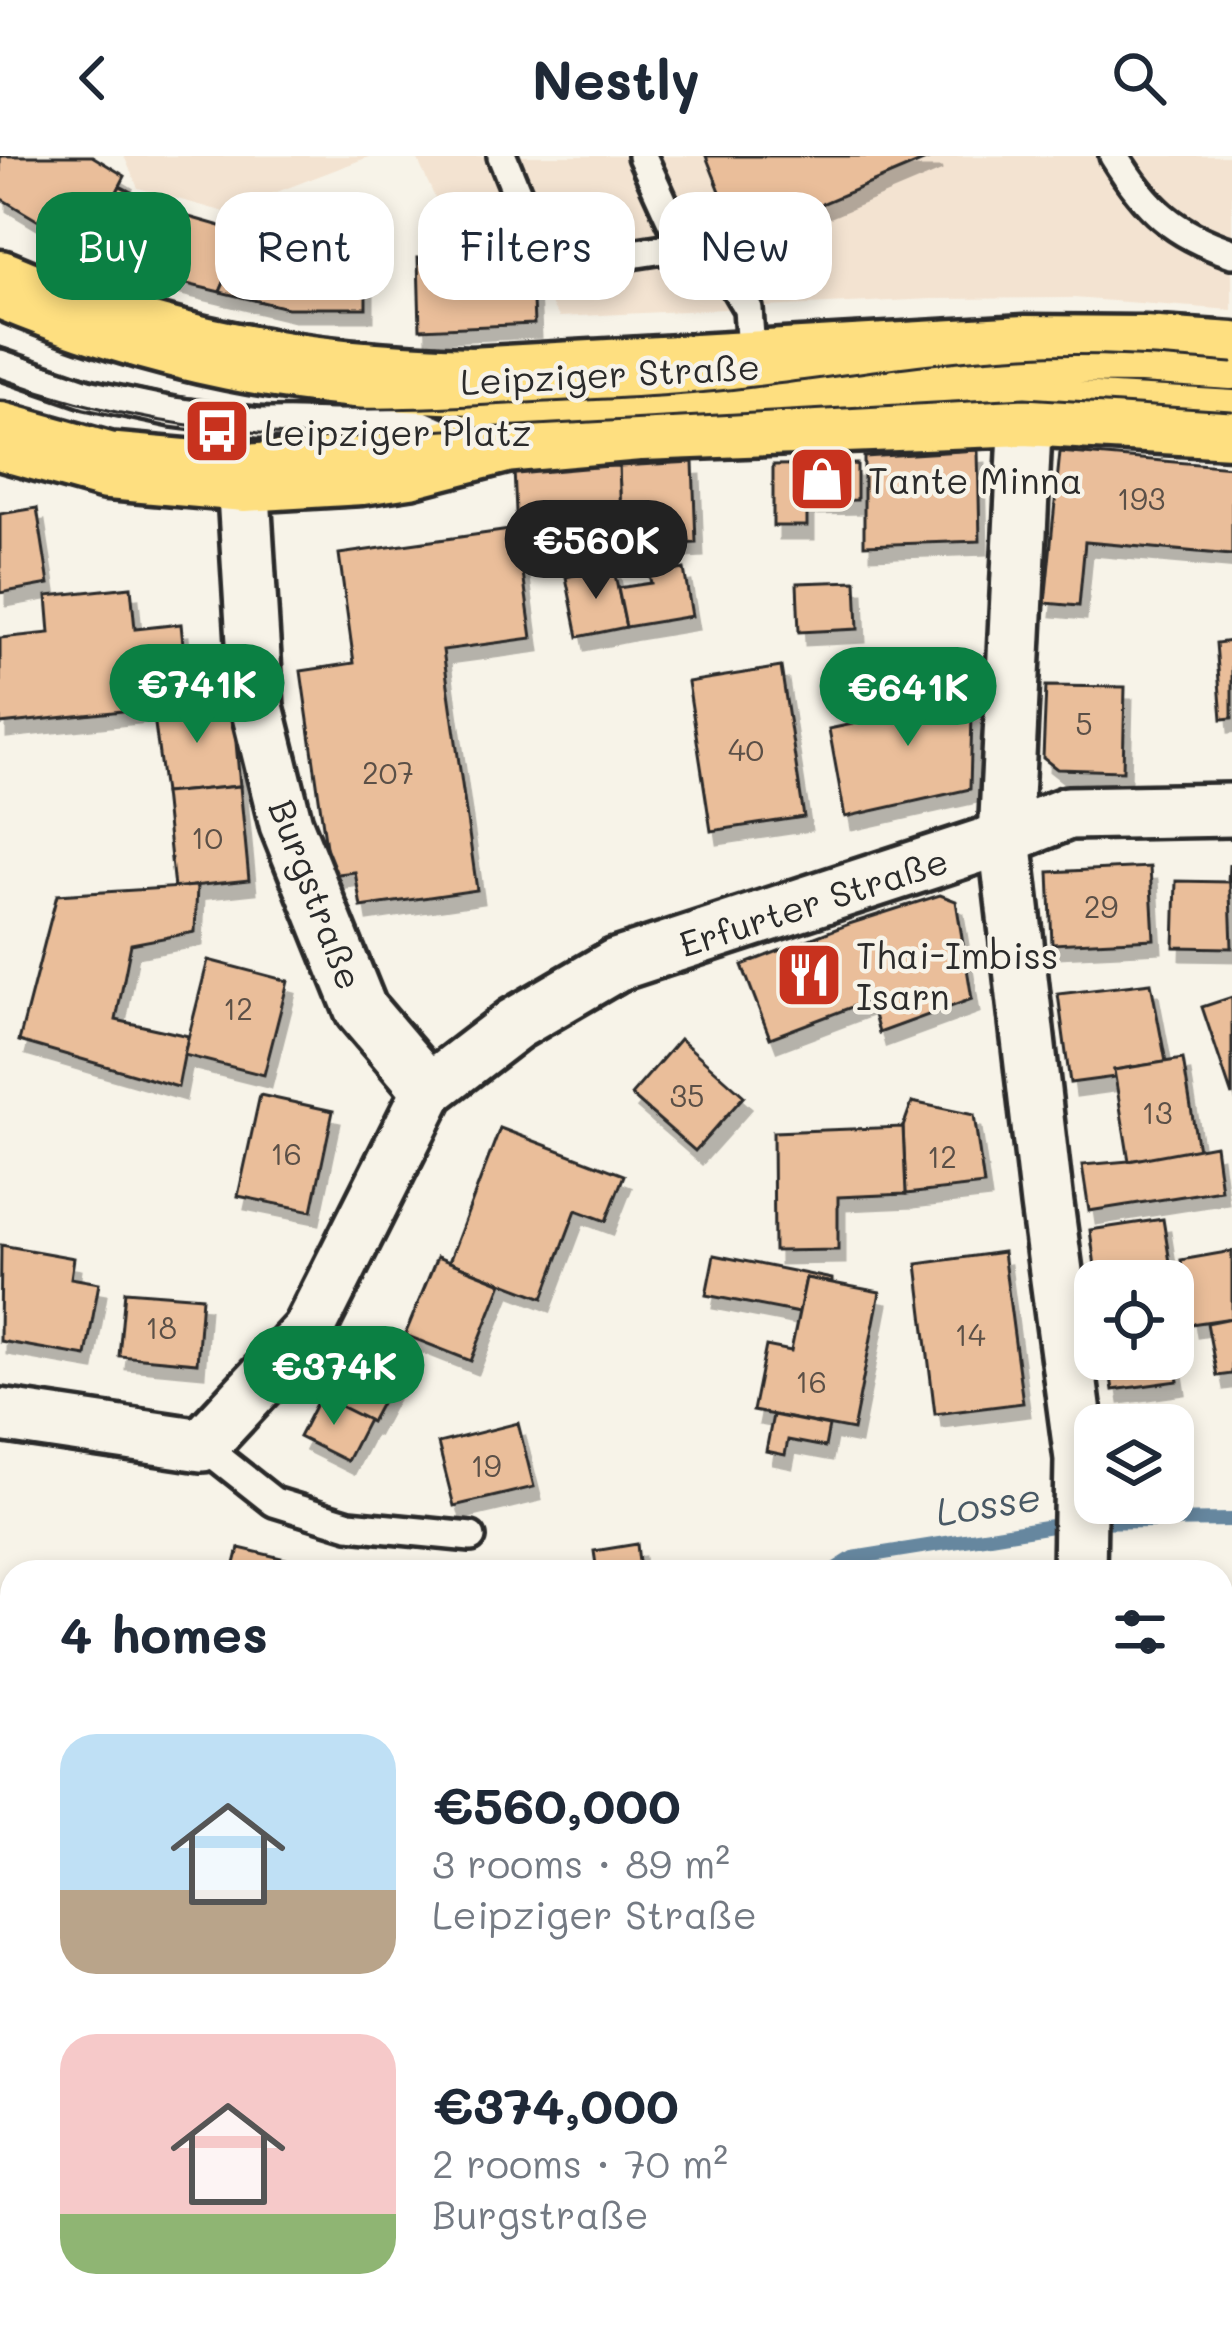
<!DOCTYPE html>
<html lang="en">
<head>
<meta charset="utf-8">
<style>
  body { margin:0; font-family:Mali,sans-serif; background:#f2f2f3; color:#1f2937; height:100vh; display:flex; flex-direction:column; font-size:45px; white-space:nowrap }
  * { box-sizing:border-box; margin:0 }
  p { font-size:39px; color:#747a83 }
  .icon { flex:none; width:66px; height:66px; fill:none; stroke:currentColor; stroke-width:2; stroke-linecap:round; stroke-linejoin:round }
  .map { position:relative; flex:1; overflow:hidden }
  .drawer { position:absolute; left:0px; top:1404px; width:1233px; height:771px; display:flex; flex-direction:column; background:#fff; border-radius:36px 36px 0 0; box-shadow:0 6px 18px #0003 }
  .drawer>* { flex:none }
  .hud { position:absolute; left:36px; top:36px; width:1161px; height:108px; display:flex; gap:24px }
  .fabs { position:absolute; left:1074px; top:1104px; display:grid; gap:24px }
  .fabs a { display:grid; place-items:center; width:120px; height:120px; border-radius:24px; background:#fff; box-shadow:0 6px 18px #0003; font-size:60px }
  .price { position:absolute; translate:-50% -102px; padding:0 27px; border-radius:42px; background:#0b8043; color:#fff; font-size:39px; line-height:78px; filter:drop-shadow(0 3px 6px #0008) }
  .price::after { content:''; position:absolute; left:50%; top:72px; width:36px; height:27px; margin-left:-18px; background:inherit; clip-path:polygon(0 0,100% 0,50% 100%) }
  .price.current { background:#222; color:#fff }
  ul { padding:0; list-style:none }
  li { display:flex; align-items:center; gap:36px; height:300px; padding:0 60px }
  li span { display:grid; place-items:center; flex:none; width:336px; height:240px; border-radius:36px; color:#555 }
  li>.icon { margin-inline-start:auto }
  span .icon { width:144px; height:144px; fill:#fffc; stroke-width:1 }
  li b { font-size:51px }
  h2 { display:flex; justify-content:space-between; align-items:center; height:144px; padding:0 60px; font-size:51px }
  .chip { padding:0 42px; border-radius:36px; background:#fff; box-shadow:0 6px 18px #0003; font-size:42px; line-height:108px }
  .chip.current { background:#0b8043; color:#fff }
  header { display:flex; justify-content:space-between; align-items:center; height:156px; padding:0 60px; background:#fff; font-size:54px; font-weight:800 }
  .map>svg:first-child { display:block }
  .built { fill:#f3e3d1 }
  .lines { fill:none; stroke-linecap:round; stroke-linejoin:round }
  .stream { stroke:#66879f; stroke-width:14 }
  .building { fill:#eabe9a; stroke:#2b2b2b; stroke-width:3; filter:url(#shadow) }
  .lane-casing { stroke:#2b2b2b; stroke-width:36 }
  .street-casing { stroke:#2b2b2b; stroke-width:60 }
  .primary-casing { stroke:#2b2b2b; stroke-width:75 }
  .lane { stroke:#f7f3e8; stroke-width:27 }
  .street { stroke:#f7f3e8; stroke-width:51 }
  .primary { stroke:#fedf80; stroke-width:66 }
  .tram { stroke:#2b2b2b; stroke-width:3 }
  .labels { text-anchor:middle; dominant-baseline:central; stroke-width:9; stroke-linejoin:round; paint-order:stroke }
  .number-label { font-size:30px; fill:#5b5047 }
  .street-label { font-size:36px; fill:#2b2b2b; stroke:#f7f3e8 }
  .poi-label { font-size:36px; fill:#2b2b2b; stroke:#f7f3e8; text-anchor:start }
  .water-label { font-size:39px; font-style:italic; fill:#495965; stroke:#f7f3e8 }
</style>
</head>
<body>
<header><svg class="icon" aria-label="back" viewBox="0 0 24 24"><path d="M15 5l-7 7 7 7"/></svg>Nestly<svg class="icon" aria-label="search" viewBox="0 0 24 24"><circle cx="10" cy="10" r="6"/><path d="M15 15l6 6"/></svg></header>
<div class="map">
<svg width="1232" height="2173" viewBox="0 0 1232 2173">
  <defs>
    <filter id="shadow"><feDropShadow dx="7" dy="13" stdDeviation="0" flood-color="#0004"/></filter>
  </defs>
  <rect width="100%" height="100%" fill="#f7f3e8"/>
  <filter id="ink" filterUnits="userSpaceOnUse"><feTurbulence type="fractalNoise" baseFrequency=".00833" numOctaves="2"/><feDisplacementMap in="SourceGraphic" scale="24" xChannelSelector="R" yChannelSelector="G"/><feConvolveMatrix kernelMatrix="1 2 1 2 8 2 1 2 1" color-interpolation-filters="sRGB"/></filter>
  <g filter="url(#ink)">
    <g class="built">
      <polygon points="124,0 371,0 225,56 138,32"/>
      <polygon points="416,0 1232,0 1232,154 1073,142 932,143 559,161 515,88 456,88"/>
      <polygon points="1232,1760 1232,2173 918,2173 921,2163 1221,2163 1221,1774"/>
    </g>
    <g class="lines">
      <g class="stream">
        <polyline points="831,1416 853,1402 1077,1366 1232,1364"/>
        <polyline points="0,1483 12,1486"/>
      </g>
    </g>
    <g class="building">
      <polygon points="0,0 92,0 125,20 87,94 0,42"/>
      <polygon points="706,0 935,0 739,83"/>
      <polygon points="120,30 168,55 245,77 220,136 137,116 87,94"/>
      <polygon points="245,77 295,83 366,84 366,152 287,152 220,136"/>
      <polygon points="531,97 534,168 420,173 418,102"/>
      <polygon points="978,294 980,385 864,389 864,301"/>
      <polygon points="1060,296 1232,311 1232,399 1085,386 1079,450 1045,447"/>
      <polygon points="693,306 696,387 622,391 619,310"/>
      <polygon points="857,308 857,344 807,345 807,370 773,370 773,309"/>
      <polygon points="619,310 622,391 518,397 514,314"/>
      <polygon points="37,352 49,428 0,437 0,358"/>
      <polygon points="517,373 532,482 443,494 477,734 361,751 355,716 330,719 301,515 354,507 339,398"/>
      <polygon points="613,410 626,471 578,481 566,421"/>
      <polygon points="684,413 692,460 626,471 618,432 651,427 649,419"/>
      <polygon points="856,425 858,473 799,476 797,427"/>
      <polygon points="131,431 135,473 181,468 189,548 0,568 0,482 50,477 47,440"/>
      <polygon points="1232,485 1232,562 1222,563 1216,487"/>
      <polygon points="781,511 804,661 711,675 688,526"/>
      <polygon points="911,522 973,522 970,633 845,661 829,573 909,556"/>
      <polygon points="1046,530 1125,531 1123,615 1057,613 1043,602"/>
      <polygon points="232,543 240,630 164,637 153,553"/>
      <polygon points="240,630 249,724 174,732 164,637"/>
      <polygon points="1229,708 1232,792 1174,791 1176,725 1228,726"/>
      <polygon points="1150,711 1154,783 1052,788 1049,716"/>
      <polygon points="197,730 195,776 131,788 116,864 188,880 178,931 19,885 57,739"/>
      <polygon points="940,739 956,745 972,843 879,877 870,844 770,882 742,809 849,768"/>
      <polygon points="208,804 288,825 264,919 184,899"/>
      <polygon points="1151,827 1166,906 1114,914 1115,921 1070,927 1058,838"/>
      <polygon points="1232,841 1232,940 1202,851"/>
      <polygon points="680,883 744,940 695,995 631,939"/>
      <polygon points="1183,903 1198,994 1129,1005 1114,914"/>
      <polygon points="260,939 333,955 312,1055 238,1040"/>
      <polygon points="912,946 974,959 984,1029 906,1038 903,971"/>
      <polygon points="903,971 906,1038 838,1041 838,1094 774,1095 773,976"/>
      <polygon points="500,972 624,1019 606,1065 576,1054 543,1142 449,1106"/>
      <polygon points="1215,989 1221,1034 1089,1055 1082,1009 1129,1005"/>
      <polygon points="1163,1063 1173,1125 1097,1125 1090,1074"/>
      <polygon points="1,1089 74,1102 71,1122 99,1127 86,1200 0,1185"/>
      <polygon points="1232,1095 1232,1162 1191,1168 1181,1104"/>
      <polygon points="1003,1096 1023,1247 935,1258 917,1108"/>
      <polygon points="714,1099 832,1123 832,1127 806,1122 799,1157 706,1139"/>
      <polygon points="437,1101 502,1127 471,1205 405,1179"/>
      <polygon points="806,1122 880,1136 853,1274 753,1255 766,1190 791,1195"/>
      <polygon points="125,1135 202,1141 197,1207 119,1200"/>
      <polygon points="1232,1162 1232,1218 1217,1220 1207,1167"/>
      <polygon points="344,1192 396,1219 371,1266 320,1240"/>
      <polygon points="1173,1193 1178,1225 1113,1234 1108,1203 1173,1203"/>
      <polygon points="320,1240 368,1264 347,1305 299,1281"/>
      <polygon points="773,1259 829,1270 825,1291 788,1284 785,1299 766,1295"/>
      <polygon points="518,1267 534,1331 454,1350 438,1287"/>
      <polygon points="637,1388 640,1416 597,1416 594,1395"/>
      <polygon points="239,1392 328,1413 327,1416 233,1416"/>
      <polygon points="1232,1526 1232,1554 1221,1554 1221,1527"/>
      <polygon points="1221,1796 1232,1799 1232,1864 1221,1860"/>
      <polygon points="1221,1905 1232,1909 1232,2038 1221,2035"/>
      <polygon points="0,1938 12,1948 12,1986 0,2003"/>
      <polygon points="171,2163 239,2163 240,2173 169,2173"/>
    </g>
    <g class="lines">
      <defs>
        <g id="lane">
          <polyline points="502,0 533,77 554,99 612,101 683,90 720,106 748,153 752,209"/>
          <polyline points="642,0 683,90"/>
          <path d="M1114,0c32,52 59,78 118,97"/>
          <polyline points="0,208 87,238 172,256 259,267 416,266 459,285"/>
          <polyline points="202,1289 274,1346 349,1369 471,1381"/>
          <polyline points="287,2173 288,2173"/>
          <polyline points="526,2173 600,2163"/>
        </g>
        <g id="street">
          <polyline points="1026,256 1005,682 1047,1048 1081,1303 1079,1416"/>
          <polyline points="243,322 257,551 286,668 361,854 429,934"/>
          <polyline points="0,1259 202,1289 308,1175 429,934 515,868 616,809 1005,682 1068,657 1232,654"/>
          <polyline points="0,1582 12,1584"/>
          <polyline points="1221,1745 1232,1731"/>
          <polyline points="866,2173 869,2163"/>
        </g>
        <g id="primary">
          <path d="M0,128c157,67 302,93 472,97l554,-32 117,1 89,6"/>
          <polyline points="0,280 107,310 243,322 361,315 408,308 505,283 641,271 1026,256 1232,268"/>
        </g>
      </defs>
      <use href="#lane" class="lane-casing"/>
      <use href="#street" class="street-casing"/>
      <use href="#primary" class="primary-casing"/>
      <use href="#lane" class="lane"/>
      <use href="#street" class="street"/>
      <use href="#primary" class="primary"/>
      <g class="tram">
        <path d="M0,191c174,71 343,67 527,56 75,-4 151,-6 226,-16 90,-11 180,-26 271,-31 69,-4 139,1 208,7"/>
        <path d="M0,222c110,40 204,53 321,59l704,-39 207,13"/>
      </g>
    </g>
  </g>
  <defs>
    <symbol id="bus-square" viewBox="-11 -11 22 22"><rect x="-9" y="-9" width="18" height="18" rx="4" fill="#c8321e" stroke="#f7f3e8"/><path d="M-5-6H5V4H4V6H2V4H-2V6H-4V4H-5ZM-3.5-4V0h7V-4ZM-3.5 1.2v1.5H-2V1.2ZM2 1.2v1.5H3.5V1.2Z" fill="#fff"/></symbol>
    <symbol id="shop-square" viewBox="-11 -11 22 22"><rect x="-9" y="-9" width="18" height="18" rx="4" fill="#c8321e" stroke="#f7f3e8"/><path d="M-5-2.5h2.3a2.7 3.5 0 0 1 5.4 0H5L5.5 6h-11ZM-1.5-2.5h3a1.5 2.3 0 0 0-3 0Z" fill="#fff"/></symbol>
    <symbol id="restaurant-square" viewBox="-11 -11 22 22"><rect x="-9" y="-9" width="18" height="18" rx="4" fill="#c8321e" stroke="#f7f3e8"/><path d="M-5-6h1v4h1v-4h1v4h1v-4h1v5L-1.5 .5V6h-2V.5L-5-1ZM5-6V6H3V1.5H1.5Q1.5-4 5-6Z" fill="#fff"/></symbol>
  </defs>
  <g fill-rule="evenodd">
    <use href="#bus-square" x="179" y="237" width="76" height="76"/>
    <use href="#shop-square" x="784" y="285" width="76" height="76"/>
    <use href="#restaurant-square" x="771" y="781" width="76" height="76"/>
  </g>
  <g class="labels">
    <g class="number-label">
      <text x="1141" y="342">193</text>
      <text x="1084" y="567">5</text>
      <text x="746" y="593">40</text>
      <text x="388" y="616">207</text>
      <text x="207" y="681">10</text>
      <text x="1101" y="750">29</text>
      <text x="238" y="852">12</text>
      <text x="687" y="939">35</text>
      <text x="1157" y="956">13</text>
      <text x="286" y="997">16</text>
      <text x="942" y="1000">12</text>
      <text x="161" y="1171">18</text>
      <text x="970" y="1178">14</text>
      <text x="811" y="1225">16</text>
      <text x="486" y="1309">19</text>
    </g>
    <g class="street-label">
      <text transform="translate(610 217) rotate(-3)">Leipziger Straße</text>
      <text transform="translate(317 738) rotate(69)">Burgstraße</text>
      <text transform="translate(813 745) rotate(-18)">Erfurter Straße</text>
    </g>
    <g class="poi-label">
      <text x="264" y="275">Leipziger Platz</text>
      <text x="868" y="323">Tante Minna</text>
      <text x="856" y="798">Thai-Imbiss<tspan x="856" dy="41">Isarn</tspan></text>
    </g>
    <g class="water-label">
      <text transform="translate(988 1347) rotate(-9)">Losse</text>
    </g>
  </g>
</svg>
<div class="fabs">
<a><svg class="icon" aria-label="locate" viewBox="0 0 24 24"><circle cx="12" cy="12" r="6"/><path d="M12 2v4M12 18v4M2 12h4M18 12h4"/></svg></a>
<a><svg class="icon" aria-label="layers" viewBox="0 0 24 24"><path d="M12 4l9 5-9 5-9-5zM3 14l9 5 9-5"/></svg></a>
</div>
<b class="price current" style="left:596px;top:446px">€560K</b>
<b class="price" style="left:197px;top:590px">€741K</b>
<b class="price" style="left:908px;top:593px">€641K</b>
<b class="price" style="left:334px;top:1272px">€374K</b>
<div class="hud">
<a class="chip current">Buy</a>
<a class="chip">Rent</a>
<a class="chip">Filters</a>
<a class="chip">New</a>
</div>
<section class="drawer">
<h2>4 homes<svg class="icon" aria-label="filters" viewBox="0 0 24 24"><path d="M4 7h16M4 17h16"/><circle cx="9" cy="7" r="2"/><circle cx="15" cy="17" r="2"/></svg></h2>
<ul>
<li><span style="background:linear-gradient(#bfe0f5 65%,#b9a48a 0)"><svg class="icon" aria-label="home" viewBox="0 0 24 24"><path d="M3 11l9-7 9 7M6 9v11h12V9"/></svg></span><div><b>€560,000</b><p>3 rooms · 89 m²</p><p>Leipziger Straße</p></div></li>
<li><span style="background:linear-gradient(#f6c9c9 75%,#8fb573 0)"><svg class="icon" aria-label="home" viewBox="0 0 24 24"><path d="M3 11l9-7 9 7M6 9v11h12V9"/></svg></span><div><b>€374,000</b><p>2 rooms · 70 m²</p><p>Burgstraße</p></div></li>
</ul>
</section>
</div>
</body>
</html>
